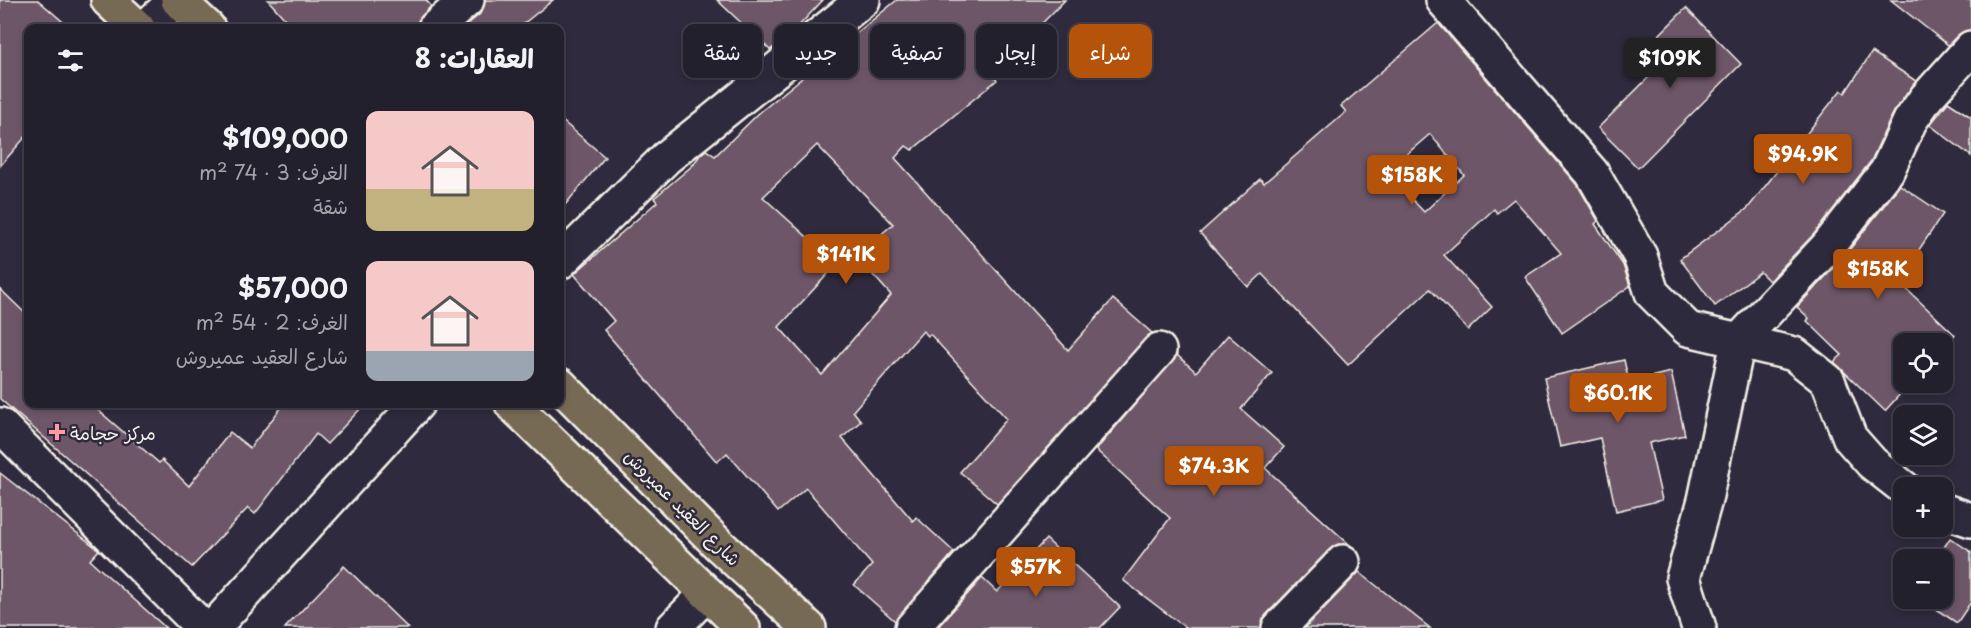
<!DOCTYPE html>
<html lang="ar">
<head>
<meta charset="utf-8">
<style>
  body { margin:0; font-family:"Playpen Sans","Playpen Sans Arabic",sans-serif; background:#2f2d3a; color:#f1f3f6; direction:rtl; height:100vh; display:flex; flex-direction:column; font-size:22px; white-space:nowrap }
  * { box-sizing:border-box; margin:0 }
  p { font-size:20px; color:#a3a3aa }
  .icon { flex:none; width:33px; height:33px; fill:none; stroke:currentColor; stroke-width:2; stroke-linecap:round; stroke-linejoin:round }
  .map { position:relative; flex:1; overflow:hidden; direction:ltr }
  .details { position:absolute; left:24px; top:24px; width:540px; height:384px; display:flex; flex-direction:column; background:#23202e; border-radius:12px; box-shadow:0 3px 9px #0003,0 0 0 2px #403e4a; direction:rtl }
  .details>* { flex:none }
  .banner { position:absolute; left:582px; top:24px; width:570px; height:54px; direction:rtl; display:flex; gap:12px }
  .controls { position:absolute; left:1893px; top:333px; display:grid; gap:12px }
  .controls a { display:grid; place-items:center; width:60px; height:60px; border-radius:12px; background:#23202e; box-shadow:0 3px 9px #0003,0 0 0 2px #403e4a; font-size:30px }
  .price { position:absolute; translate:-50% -51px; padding:0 14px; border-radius:6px; background:#b45309; color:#fff; font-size:20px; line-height:39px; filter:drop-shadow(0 2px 3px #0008) }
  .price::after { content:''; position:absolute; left:50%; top:36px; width:18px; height:14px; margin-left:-9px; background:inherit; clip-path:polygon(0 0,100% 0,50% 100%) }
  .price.current { background:#222; color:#fff }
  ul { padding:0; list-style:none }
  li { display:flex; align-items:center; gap:18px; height:150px; padding:0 30px }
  li span { display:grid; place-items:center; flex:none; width:168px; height:120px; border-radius:12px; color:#555 }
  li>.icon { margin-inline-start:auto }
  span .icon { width:72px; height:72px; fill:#fffc; stroke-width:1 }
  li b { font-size:26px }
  h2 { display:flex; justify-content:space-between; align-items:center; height:72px; padding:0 30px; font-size:26px }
  .tag { padding:0 21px; border-radius:12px; background:#23202e; box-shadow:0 3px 9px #0003,0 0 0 2px #403e4a; font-size:21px; line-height:54px }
  .tag.current { background:#b45309; color:#fff }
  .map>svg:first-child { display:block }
  .building { fill:#6d5668; stroke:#f4f1e8; stroke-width:1.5; fill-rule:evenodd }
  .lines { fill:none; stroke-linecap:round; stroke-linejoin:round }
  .street-casing { stroke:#f4f1e8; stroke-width:38 }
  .secondary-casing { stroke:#f4f1e8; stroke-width:38 }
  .primary-casing { stroke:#f4f1e8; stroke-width:38 }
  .street { stroke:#2f2a3d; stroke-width:33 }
  .secondary { stroke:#2f2a3d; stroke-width:33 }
  .primary { stroke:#776a54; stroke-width:33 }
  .poi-dot { fill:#ff9aa2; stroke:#2f2a3d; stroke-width:2 }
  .labels { text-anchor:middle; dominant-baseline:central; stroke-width:5; stroke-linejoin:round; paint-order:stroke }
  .poi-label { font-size:18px; fill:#f4f1e8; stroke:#2f2a3d; text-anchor:start }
  .street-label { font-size:18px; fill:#f4f1e8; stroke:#2f2a3d }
</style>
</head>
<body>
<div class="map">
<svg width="1971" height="628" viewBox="0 0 1971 628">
  <rect width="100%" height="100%" fill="#2f2a3d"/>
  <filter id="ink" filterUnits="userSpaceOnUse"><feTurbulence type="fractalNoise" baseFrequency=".0167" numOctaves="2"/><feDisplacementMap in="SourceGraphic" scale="12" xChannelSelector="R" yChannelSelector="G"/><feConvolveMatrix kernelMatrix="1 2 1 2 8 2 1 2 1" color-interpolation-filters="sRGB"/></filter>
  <g filter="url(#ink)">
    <g class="building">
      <polygon points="0,0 38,0 70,28 28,28 28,134 0,166"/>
      <polygon points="268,0 426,0 431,6 418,21 417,28 293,28"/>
      <polygon points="485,0 553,0 518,28 463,28 480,14"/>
      <polygon points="717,0 823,0 793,32 770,50"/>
      <path d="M897,0h168l-73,74 5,6 -85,70 -6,-4 -11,12 173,192 45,-51 39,34 -155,171 -37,-32 47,-53 -77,-85 -2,2 -5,-5 -70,80 8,10 -19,17 71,83 3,-4 38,35 -59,69 -41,-36 18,-20 -66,-77 -28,24 -51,-59 -10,9 -113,-132 10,-9 -40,-47 83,-72 -3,-4 39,-33 7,-10 6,-5 9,6 44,-43zM817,145l76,79 -37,32 35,39 -69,80 -43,-48 58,-63 -74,-67z"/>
      <polygon points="1891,0 1971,0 1971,30 1958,35 1948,45"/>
      <polygon points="1686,8 1741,64 1638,168 1598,128 1668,58 1652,42"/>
      <path d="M1438,23l139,161 21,37 -3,3 28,41 7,21 -68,47 -37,-56 36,-24 -47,-54 -17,14 -3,-4 -50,46 48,52 -24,23 -38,-41 -82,76 -86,-91 -14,13 -48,-54 60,-54 4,4 82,-71 -5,-6zM1430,134l34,41 -40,37 -38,-40z"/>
      <polygon points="1872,52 1916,81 1893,113 1871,161 1814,234 1769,281 1760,272 1715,306 1680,259 1748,208 1841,90 1845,93"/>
      <polygon points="1948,102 1971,117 1971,156 1930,125"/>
      <polygon points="560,119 605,157 560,211"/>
      <polygon points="1900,185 1943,214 1898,281 1955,335 1942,348 1942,344 1904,344 1904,382 1911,382 1885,411 1834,362 1842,355 1807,321 1809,318 1797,307 1843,258"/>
      <polygon points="0,289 28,316 28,404 91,404 159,463 162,460 189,486 230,432 250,448 284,404 365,404 327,444 316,434 255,514 248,508 192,567 0,399"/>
      <polygon points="1228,335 1272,373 1241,409 1284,447 1265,468 1351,546 1338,544 1330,549 1266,615 1261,628 1186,628 1123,580 1170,518 1096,450 1177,355 1196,372"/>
      <polygon points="1624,360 1629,382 1671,372 1685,435 1649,443 1662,500 1616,511 1600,438 1560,447 1544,378"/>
      <polygon points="0,473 99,550 90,560 166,628 0,628"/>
      <polygon points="1950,538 1971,552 1971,602 1957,623 1919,598 1942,598 1942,560 1936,560"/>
      <polygon points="1046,539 1120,607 1100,628 937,628 982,578 997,592"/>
      <polygon points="344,566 408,628 285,628"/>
      <polygon points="1359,572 1430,628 1305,628"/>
    </g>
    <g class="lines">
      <defs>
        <g id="street">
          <polyline points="1443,0 1592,173 1640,256 1652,293 1688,329 1794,354 1828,381 1850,438 1872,463 1904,488"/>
          <polyline points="145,28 176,0"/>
          <polyline points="435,28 467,0"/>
          <polyline points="560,262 666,158 863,0"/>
          <polyline points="0,425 203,628"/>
          <polyline points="1942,510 1971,520"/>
          <polyline points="673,628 707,593"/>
          <polyline points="912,628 1159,350"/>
          <polyline points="1279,628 1343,562"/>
          <polyline points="1699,628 1683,578 1705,500 1738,342 1828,246 1887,171 1910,121 1926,98 1971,48"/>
        </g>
        <polyline id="secondary" points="213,628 417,404"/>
        <g id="primary">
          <polyline points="108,0 138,28"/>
          <polyline points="178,0 208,28"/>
          <polyline points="560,385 719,545 809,628"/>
          <polyline points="512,404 743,628"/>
        </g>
      </defs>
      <use href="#street" class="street-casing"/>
      <use href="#secondary" class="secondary-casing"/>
      <use href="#primary" class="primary-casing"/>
      <use href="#street" class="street"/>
      <use href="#secondary" class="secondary"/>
      <use href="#primary" class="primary"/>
    </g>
  </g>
  <path class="poi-dot" d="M54 423h6v6h6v6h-6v6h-6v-6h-6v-6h6z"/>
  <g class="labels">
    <g class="poi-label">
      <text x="70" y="432">مركز حجامة</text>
    </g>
    <g class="street-label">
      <text transform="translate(683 507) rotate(45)">شارع العقيد عميروش</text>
    </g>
  </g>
</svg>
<div class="controls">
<a><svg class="icon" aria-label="locate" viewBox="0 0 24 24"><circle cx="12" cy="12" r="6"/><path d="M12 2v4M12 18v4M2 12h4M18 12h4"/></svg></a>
<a><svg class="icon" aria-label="layers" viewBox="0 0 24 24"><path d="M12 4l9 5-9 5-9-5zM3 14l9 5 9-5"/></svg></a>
<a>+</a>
<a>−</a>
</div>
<b class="price current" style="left:1670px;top:89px">$109K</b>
<b class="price" style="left:1803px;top:185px">$94.9K</b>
<b class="price" style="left:1412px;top:206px">$158K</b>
<b class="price" style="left:846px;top:285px">$141K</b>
<b class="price" style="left:1878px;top:300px">$158K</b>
<b class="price" style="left:1618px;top:424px">$60.1K</b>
<b class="price" style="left:1214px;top:497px">$74.3K</b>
<b class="price" style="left:1036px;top:598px">$57K</b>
<div class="banner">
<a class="tag current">شراء</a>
<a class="tag">إيجار</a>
<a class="tag">تصفية</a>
<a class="tag">جديد</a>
<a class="tag">شقة</a>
</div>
<section class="details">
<h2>العقارات: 8<svg class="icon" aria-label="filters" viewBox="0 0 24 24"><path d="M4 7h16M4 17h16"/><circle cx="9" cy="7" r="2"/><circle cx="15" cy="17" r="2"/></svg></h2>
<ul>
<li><span style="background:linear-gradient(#f6c9c9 65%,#c2b280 0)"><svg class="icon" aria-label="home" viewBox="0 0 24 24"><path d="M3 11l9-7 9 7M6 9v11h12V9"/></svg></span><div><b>$109,000</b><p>الغرف: 3 · 74 m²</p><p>شقة</p></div></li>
<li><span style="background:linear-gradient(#f6c9c9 75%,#9aa5b1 0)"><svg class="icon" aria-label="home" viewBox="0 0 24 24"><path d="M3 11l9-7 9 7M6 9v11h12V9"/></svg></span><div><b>$57,000</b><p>الغرف: 2 · 54 m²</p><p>شارع العقيد عميروش</p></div></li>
</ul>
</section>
</div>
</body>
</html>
